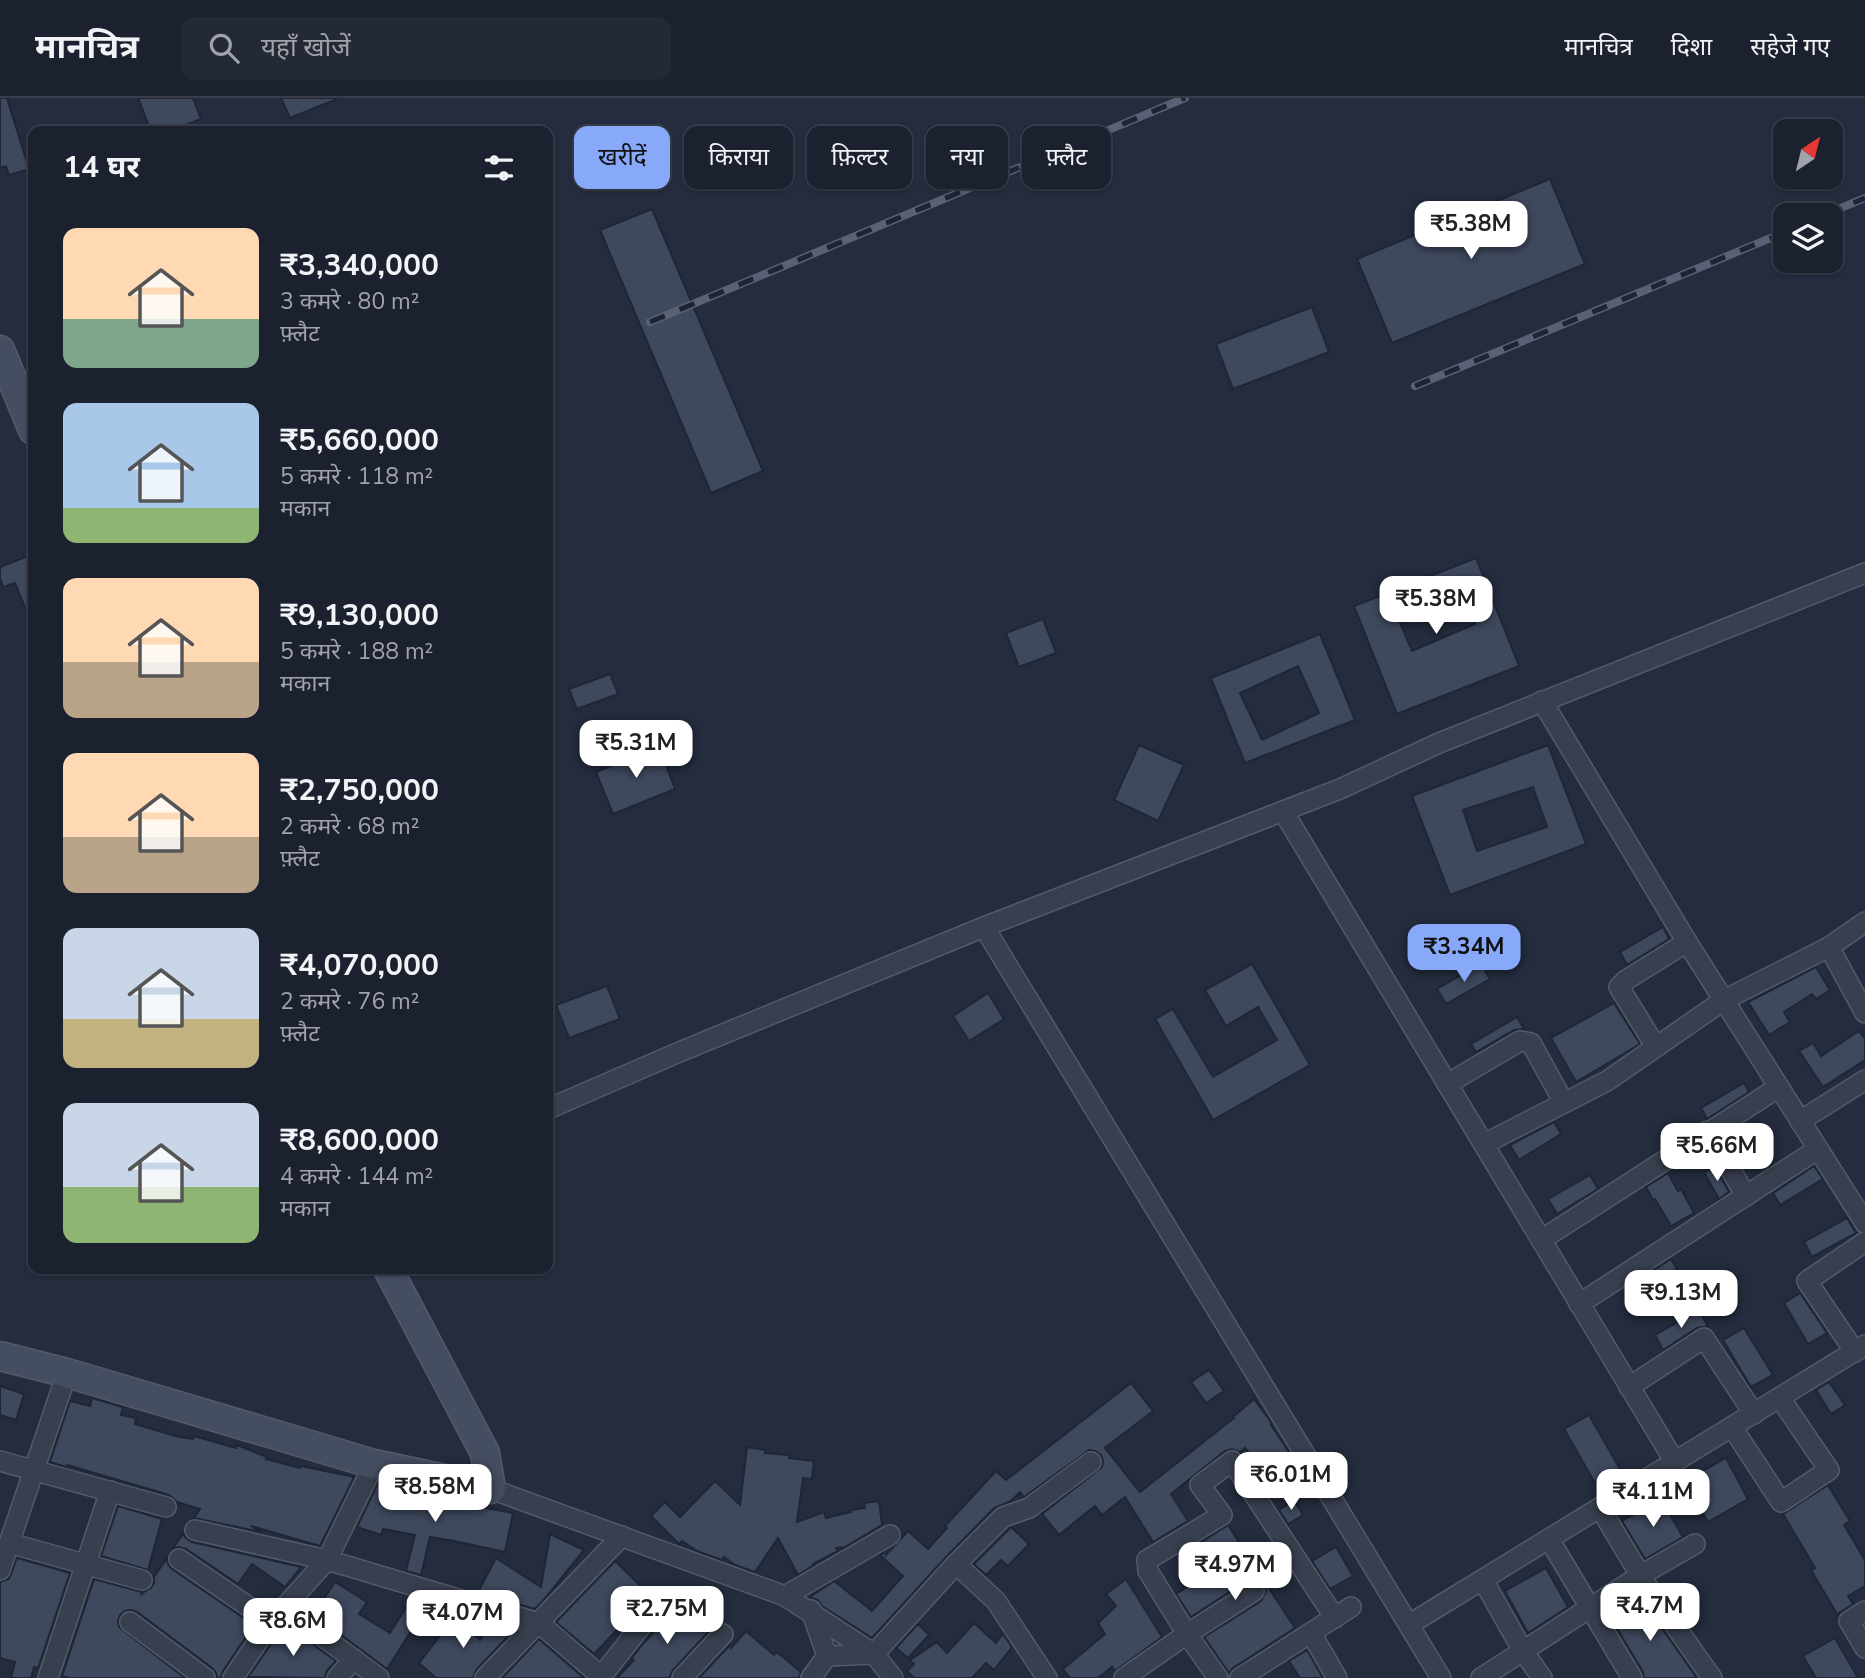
<!DOCTYPE html>
<html lang="hi">
<head>
<meta charset="utf-8">
<style>
  body { margin:0; font-family:"Nunito Sans","Noto Sans Devanagari",sans-serif; background:#242936; color:#f1f3f6; height:100vh; display:flex; flex-direction:column; font-size:26px; white-space:nowrap }
  * { box-sizing:border-box; margin:0 }
  p { font-size:23px; color:#a0a3aa }
  .icon { flex:none; width:38px; height:38px; fill:none; stroke:currentColor; stroke-width:2; stroke-linecap:round; stroke-linejoin:round }
  .map { position:relative; flex:1; overflow:hidden }
  .side { position:absolute; left:28px; top:28px; width:525px; height:1148px; display:flex; flex-direction:column; background:#1b212e; border-radius:14px; box-shadow:0 2px 5px #0004,0 0 0 2px #393e4a }
  .side>* { flex:none }
  .hud { position:absolute; left:574px; top:28px; width:665px; height:63px; display:flex; gap:14px }
  .needle { width:46px; rotate:35deg }
  .tools { position:absolute; left:1773px; top:21px; display:grid; gap:14px }
  .tools a { display:grid; place-items:center; width:70px; height:70px; border-radius:14px; background:#1b212e; box-shadow:0 2px 5px #0004,0 0 0 2px #393e4a; font-size:35px }
  .price { position:absolute; translate:-50% -60px; padding:0 16px; border-radius:14px; background:#fff; color:#222; font-size:23px; line-height:46px; filter:drop-shadow(0 2px 4px #0008) }
  .price::after { content:''; position:absolute; left:50%; top:42px; width:21px; height:16px; margin-left:-10px; background:inherit; clip-path:polygon(0 0,100% 0,50% 100%) }
  .price.selected { background:#88a8fa; color:#111 }
  ul { padding:0; list-style:none }
  li { display:flex; align-items:center; gap:21px; height:175px; padding:0 35px }
  li span { display:grid; place-items:center; flex:none; width:196px; height:140px; border-radius:14px; color:#555 }
  li>.icon { margin-inline-start:auto }
  span .icon { width:84px; height:84px; fill:#fffc; stroke-width:1 }
  li b { font-size:30px }
  h2 { display:flex; justify-content:space-between; align-items:center; height:84px; padding:0 35px; font-size:30px }
  .tag { padding:0 24px; border-radius:14px; background:#1b212e; box-shadow:0 2px 5px #0004,0 0 0 2px #393e4a; font-size:24px; line-height:63px }
  .tag.selected { background:#88a8fa; color:#111 }
  header { display:flex; align-items:center; gap:42px; box-sizing:border-box; height:98px; padding:0 35px; background:#1b212e; border-bottom:2px solid #393e4a }
  header strong { font-size:33px }
  nav { display:flex; gap:38px; margin-inline-start:auto; font-size:24px }
  .search { width:490px; height:63px; background:#242936; display:flex; align-items:center; gap:18px; box-sizing:border-box; padding:0 24px; border-radius:14px; color:#a0a3aa; font-size:26px }
  .map>svg:first-child { display:block }
  .building { fill:#3f495e; stroke:#1f2635; stroke-width:2; fill-rule:evenodd }
  .lines { fill:none; stroke-linecap:round; stroke-linejoin:round }
  .street-casing { stroke:#535a69; stroke-width:22 }
  .secondary-casing { stroke:#535a69; stroke-width:31 }
  .street { stroke:#383f4e; stroke-width:19 }
  .secondary { stroke:#454d61; stroke-width:28 }
  .rail-casing { stroke:#596275; stroke-width:8 }
  .rail { stroke:#1d2433; stroke-width:5; stroke-dasharray:16; stroke-linecap:butt }
</style>
</head>
<body>
<header>
<strong>मानचित्र</strong>
<div class="search"><svg class="icon" aria-label="search" viewBox="0 0 24 24"><circle cx="10" cy="10" r="6"/><path d="M15 15l6 6"/></svg>यहाँ खोजें</div>
<nav><a>मानचित्र</a><a>दिशा</a><a>सहेजे गए</a></nav>
</header>
<div class="map">
<svg width="1865" height="1580" viewBox="0 0 1865 1580">
  <rect width="100%" height="100%" fill="#242c3e"/>
  <g class="building">
    <polygon points="0,0 7,0 29,71 9,77 6,68 0,70"/>
    <polygon points="138,0 193,0 201,21 170,33 151,33"/>
    <polygon points="281,0 337,0 337,1 290,20"/>
    <polygon points="1550,81 1585,166 1392,245 1357,161"/>
    <polygon points="652,111 763,373 711,395 600,132"/>
    <polygon points="1312,209 1329,254 1233,291 1216,246"/>
    <polygon points="33,456 33,529 15,485 3,489 0,480 0,469"/>
    <path d="M1476,460l43,108 -122,48 -43,-108zM1462,495l13,31 -63,27 -13,-31z"/>
    <polygon points="1043,521 1056,555 1019,569 1006,535"/>
    <path d="M1320,536l35,86 -110,43 -34,-85zM1298,568l21,47 -57,27 -22,-47z"/>
    <polygon points="610,576 618,596 577,611 569,591"/>
    <polygon points="1139,647 1184,667 1158,723 1114,702"/>
    <path d="M1548,647l38,99 -136,51 -38,-99zM1533,689l14,40 -70,24 -14,-41z"/>
    <polygon points="659,649 675,691 613,716 596,674"/>
    <polygon points="1663,829 1669,841 1627,867 1620,854"/>
    <polygon points="1252,866 1310,967 1213,1022 1155,921 1173,911 1213,979 1277,942 1258,909 1226,928 1205,892"/>
    <polygon points="1481,866 1490,881 1446,906 1437,891"/>
    <polygon points="1816,869 1830,892 1816,901 1812,896 1784,914 1790,924 1769,937 1748,904"/>
    <polygon points="607,888 620,921 569,940 556,907"/>
    <polygon points="988,895 1004,921 969,943 953,918"/>
    <polygon points="1614,905 1640,946 1576,984 1551,940"/>
    <polygon points="1517,919 1524,931 1514,932 1476,954 1471,946"/>
    <polygon points="1859,933 1865,941 1865,962 1823,989 1799,953 1813,945 1821,958"/>
    <polygon points="1744,985 1749,994 1707,1021 1701,1010"/>
    <polygon points="1554,1024 1561,1036 1519,1062 1510,1047"/>
    <polygon points="1814,1068 1823,1081 1780,1107 1773,1095"/>
    <polygon points="1715,1069 1729,1094 1719,1101 1704,1074"/>
    <polygon points="1668,1075 1678,1093 1681,1091 1694,1115 1671,1128 1655,1101 1653,1102 1646,1089"/>
    <polygon points="1590,1077 1598,1091 1557,1116 1548,1101"/>
    <polygon points="1847,1120 1856,1135 1812,1159 1804,1144"/>
    <polygon points="1671,1161 1677,1171 1631,1199 1626,1190"/>
    <polygon points="1800,1195 1827,1235 1808,1246 1784,1205"/>
    <polygon points="1699,1212 1708,1228 1697,1230 1663,1252 1655,1237"/>
    <polygon points="1744,1230 1773,1277 1751,1289 1723,1242"/>
    <polygon points="1209,1272 1224,1293 1206,1305 1191,1284"/>
    <polygon points="1829,1284 1845,1307 1831,1316 1816,1292"/>
    <polygon points="1131,1285 1153,1313 1105,1350 1140,1394 1234,1320 1233,1319 1254,1301 1268,1320 1272,1326 1271,1327 1291,1357 1266,1376 1245,1350 1240,1354 1232,1351 1225,1353 1171,1396 1188,1423 1153,1444 1125,1399 1102,1417 1095,1408 1059,1437 1042,1416 1102,1369 1103,1363 1101,1357 1095,1353 1089,1352 1024,1399 1020,1394 1011,1403 994,1410 947,1458 872,1540 822,1508 818,1502 810,1499 834,1483 872,1513 903,1478 880,1457 886,1454 886,1457 908,1433 928,1451 947,1430 945,1428 996,1373 1006,1382"/>
    <polygon points="0,1288 24,1296 16,1322 0,1317"/>
    <polygon points="92,1300 123,1309 121,1317 136,1320 135,1326 179,1339 193,1341 194,1338 236,1350 237,1347 267,1359 266,1361 300,1370 301,1368 354,1379 320,1448 251,1428 261,1434 194,1420 200,1411 177,1404 169,1397 67,1367 66,1369 50,1364 70,1303 90,1308"/>
    <polygon points="1589,1317 1620,1371 1595,1385 1564,1331"/>
    <polygon points="747,1349 765,1352 765,1355 789,1357 789,1360 814,1363 812,1381 803,1380 797,1424 824,1414 826,1420 851,1414 851,1412 865,1410 864,1405 879,1403 882,1427 845,1449 836,1450 838,1453 813,1466 814,1467 798,1477 778,1440 755,1474 735,1467 724,1459 722,1462 697,1453 682,1443 679,1446 651,1418 665,1404 680,1419 715,1383 740,1407"/>
    <polygon points="1726,1360 1748,1401 1708,1424 1685,1383"/>
    <polygon points="378,1385 395,1390 392,1400 447,1410 448,1408 463,1411 464,1406 513,1415 505,1454 454,1443 430,1439 421,1477 406,1473 415,1437 383,1431 381,1437 357,1429"/>
    <polygon points="1828,1387 1850,1423 1844,1427 1865,1462 1865,1488 1848,1498 1853,1506 1837,1516 1811,1472 1815,1470 1783,1416"/>
    <polygon points="1661,1401 1683,1439 1645,1461 1622,1423"/>
    <polygon points="1294,1402 1303,1417 1288,1426 1279,1412"/>
    <polygon points="118,1408 162,1421 148,1472 101,1458"/>
    <polygon points="1228,1427 1295,1530 1233,1570 1229,1575 1204,1539 1261,1503 1266,1493 1264,1486 1254,1481 1248,1482 1191,1519 1176,1496 1210,1475 1209,1472 1214,1469 1200,1445"/>
    <polygon points="1011,1429 1029,1446 1008,1468 1001,1462 986,1477 974,1466"/>
    <polygon points="183,1436 186,1440 192,1444 301,1469 285,1489 252,1466 238,1486 186,1451 179,1449 173,1450"/>
    <polygon points="550,1436 584,1452 547,1498 535,1511 478,1494 496,1460 541,1489"/>
    <polygon points="1336,1449 1353,1478 1330,1491 1312,1463"/>
    <polygon points="17,1460 70,1475 38,1570 34,1569 31,1580 11,1580 15,1564 0,1560 0,1484 9,1481"/>
    <polygon points="167,1460 168,1466 172,1471 254,1527 223,1573 221,1580 217,1580 216,1575 212,1570 137,1514 131,1512 125,1513 120,1517 118,1523 119,1529 185,1580 69,1580 62,1578 94,1481 142,1494 141,1497 144,1494 151,1490 154,1485 154,1479"/>
    <polygon points="615,1463 650,1497 594,1556 556,1524"/>
    <polygon points="1546,1470 1568,1509 1528,1535 1505,1493"/>
    <polygon points="1126,1481 1162,1539 1115,1573 1112,1569 1098,1580 1070,1580 1063,1571 1105,1536 1098,1525 1116,1508 1106,1496"/>
    <polygon points="335,1484 367,1504 359,1516 390,1535 412,1500 429,1505 387,1571 302,1508 309,1501 320,1507"/>
    <polygon points="1640,1499 1697,1580 1644,1580 1643,1574 1609,1517"/>
    <polygon points="681,1504 711,1531 673,1572 669,1580 617,1580 634,1562 632,1560 641,1548"/>
    <polygon points="454,1520 480,1542 489,1523 515,1531 476,1572 473,1580 436,1580 419,1565"/>
    <polygon points="974,1525 996,1545 1003,1536 1012,1549 994,1572 986,1565 972,1580 914,1580 907,1573 914,1566 910,1562 937,1544 947,1555"/>
    <polygon points="285,1526 336,1563 327,1572 325,1580 248,1579"/>
    <polygon points="918,1526 929,1537 908,1560 896,1550"/>
    <polygon points="746,1533 774,1557 777,1554 801,1574 799,1580 699,1580 729,1548 731,1550"/>
    <polygon points="1835,1540 1858,1580 1816,1580 1803,1558"/>
    <polygon points="539,1541 584,1580 502,1580"/>
    <polygon points="1307,1552 1323,1580 1300,1580 1289,1563"/>
  </g>
  <g class="lines">
    <defs>
      <g id="street">
        <polyline points="1542,603 1687,844 1865,1125"/>
        <polyline points="1283,713 1675,1364"/>
        <polyline points="984,829 1441,1580"/>
        <polyline points="1829,849 1865,915"/>
        <polyline points="1656,949 1619,889 1626,882 1687,844"/>
        <polyline points="1447,986 1520,943 1531,945 1564,1005"/>
        <polyline points="548,1011 677,955 984,829 1340,691 1439,645 1865,475"/>
        <polyline points="1800,1023 1865,982"/>
        <polyline points="1708,1033 1746,1098"/>
        <polyline points="1484,1046 1607,983 1724,902 1829,849 1865,824"/>
        <polyline points="1541,1142 1779,989"/>
        <polyline points="1579,1206 1818,1051"/>
        <polyline points="1855,1254 1807,1183 1865,1144"/>
        <polyline points="1629,1289 1704,1240 1754,1316"/>
        <polyline points="1732,1329 1781,1404 1829,1372 1780,1300"/>
        <polyline points="0,1363 166,1409"/>
        <polyline points="491,1391 785,1498 874,1556 893,1580"/>
        <polyline points="1600,1410 1645,1485 1712,1580"/>
        <polyline points="195,1432 327,1462 539,1525 603,1580"/>
        <polyline points="1549,1441 1632,1580"/>
        <polyline points="9,1445 142,1482"/>
        <polyline points="179,1461 271,1524"/>
        <polyline points="956,1466 996,1503 1047,1580"/>
        <polyline points="0,1472 67,1275"/>
        <polyline points="1483,1482 1523,1553 1542,1580"/>
        <polyline points="785,1498 890,1437"/>
        <polyline points="284,1510 379,1580"/>
        <polyline points="811,1512 827,1558"/>
        <polyline points="1865,1513 1849,1523 1865,1550"/>
        <polyline points="130,1524 205,1580"/>
        <polyline points="1410,1526 1865,1247"/>
        <polyline points="1311,1535 1337,1580"/>
        <polyline points="827,1558 874,1556 956,1466 1003,1419 1029,1410 1091,1364"/>
        <polyline points="48,1580 110,1393"/>
        <polyline points="233,1580 271,1524 327,1462 374,1366"/>
        <polyline points="337,1580 354,1561"/>
        <polyline points="485,1580 622,1438"/>
        <polyline points="600,1580 664,1499"/>
        <polyline points="682,1580 723,1536"/>
        <polyline points="811,1580 827,1558"/>
        <polyline points="1124,1580 1187,1536 1254,1493"/>
        <polyline points="1218,1580 1187,1536 1148,1473 1147,1462 1222,1417 1200,1387 1232,1363 1335,1520"/>
        <polyline points="1240,1580 1351,1509"/>
        <polyline points="1481,1580 1641,1477 1695,1446"/>
      </g>
      <g id="secondary">
        <polyline points="0,252 33,332"/>
        <polyline points="0,1258 67,1275 374,1366 491,1391 485,1355 388,1171"/>
      </g>
    </defs>
    <use href="#street" class="street-casing"/>
    <use href="#secondary" class="secondary-casing"/>
    <use href="#street" class="street"/>
    <use href="#secondary" class="secondary"/>
    <defs>
      <g id="rail">
        <polyline points="1824,117 1865,100"/>
        <polyline points="650,224 1185,0"/>
        <polyline points="1415,288 1785,134"/>
      </g>
    </defs>
    <use href="#rail" class="rail-casing"/>
    <use href="#rail" class="rail"/>
  </g>
</svg>
<div class="tools">
<a><svg class="needle" viewBox="-14 -14 28 28"><path d="M0-13l5 13h-10z" fill="#e53935"/><path d="M0 13l5-13h-10z" fill="#a0a3aa"/></svg></a>
<a><svg class="icon" aria-label="layers" viewBox="0 0 24 24"><path d="M12 4l9 5-9 5-9-5zM3 14l9 5 9-5"/></svg></a>
</div>
<b class="price" style="left:1471px;top:163px">₹5.38M</b>
<b class="price" style="left:1436px;top:538px">₹5.38M</b>
<b class="price" style="left:636px;top:682px">₹5.31M</b>
<b class="price selected" style="left:1464px;top:886px">₹3.34M</b>
<b class="price" style="left:1717px;top:1085px">₹5.66M</b>
<b class="price" style="left:1681px;top:1232px">₹9.13M</b>
<b class="price" style="left:1291px;top:1414px">₹6.01M</b>
<b class="price" style="left:435px;top:1426px">₹8.58M</b>
<b class="price" style="left:1653px;top:1431px">₹4.11M</b>
<b class="price" style="left:1235px;top:1504px">₹4.97M</b>
<b class="price" style="left:1650px;top:1545px">₹4.7M</b>
<b class="price" style="left:667px;top:1548px">₹2.75M</b>
<b class="price" style="left:463px;top:1552px">₹4.07M</b>
<b class="price" style="left:293px;top:1560px">₹8.6M</b>
<div class="hud">
<a class="tag selected">खरीदें</a>
<a class="tag">किराया</a>
<a class="tag">फ़िल्टर</a>
<a class="tag">नया</a>
<a class="tag">फ़्लैट</a>
</div>
<section class="side">
<h2>14 घर<svg class="icon" aria-label="filters" viewBox="0 0 24 24"><path d="M4 7h16M4 17h16"/><circle cx="9" cy="7" r="2"/><circle cx="15" cy="17" r="2"/></svg></h2>
<ul>
<li><span style="background:linear-gradient(#ffd9b3 65%,#7fa58c 0)"><svg class="icon" aria-label="home" viewBox="0 0 24 24"><path d="M3 11l9-7 9 7M6 9v11h12V9"/></svg></span><div><b>₹3,340,000</b><p>3 कमरे · 80 m²</p><p>फ़्लैट</p></div></li>
<li><span style="background:linear-gradient(#a9c7e8 75%,#8fb573 0)"><svg class="icon" aria-label="home" viewBox="0 0 24 24"><path d="M3 11l9-7 9 7M6 9v11h12V9"/></svg></span><div><b>₹5,660,000</b><p>5 कमरे · 118 m²</p><p>मकान</p></div></li>
<li><span style="background:linear-gradient(#ffd9b3 60%,#b9a48a 0)"><svg class="icon" aria-label="home" viewBox="0 0 24 24"><path d="M3 11l9-7 9 7M6 9v11h12V9"/></svg></span><div><b>₹9,130,000</b><p>5 कमरे · 188 m²</p><p>मकान</p></div></li>
<li><span style="background:linear-gradient(#ffd9b3 60%,#b9a48a 0)"><svg class="icon" aria-label="home" viewBox="0 0 24 24"><path d="M3 11l9-7 9 7M6 9v11h12V9"/></svg></span><div><b>₹2,750,000</b><p>2 कमरे · 68 m²</p><p>फ़्लैट</p></div></li>
<li><span style="background:linear-gradient(#c9d6e8 65%,#c2b280 0)"><svg class="icon" aria-label="home" viewBox="0 0 24 24"><path d="M3 11l9-7 9 7M6 9v11h12V9"/></svg></span><div><b>₹4,070,000</b><p>2 कमरे · 76 m²</p><p>फ़्लैट</p></div></li>
<li><span style="background:linear-gradient(#c9d6e8 60%,#8fb573 0)"><svg class="icon" aria-label="home" viewBox="0 0 24 24"><path d="M3 11l9-7 9 7M6 9v11h12V9"/></svg></span><div><b>₹8,600,000</b><p>4 कमरे · 144 m²</p><p>मकान</p></div></li>
</ul>
</section>
</div>
</body>
</html>
